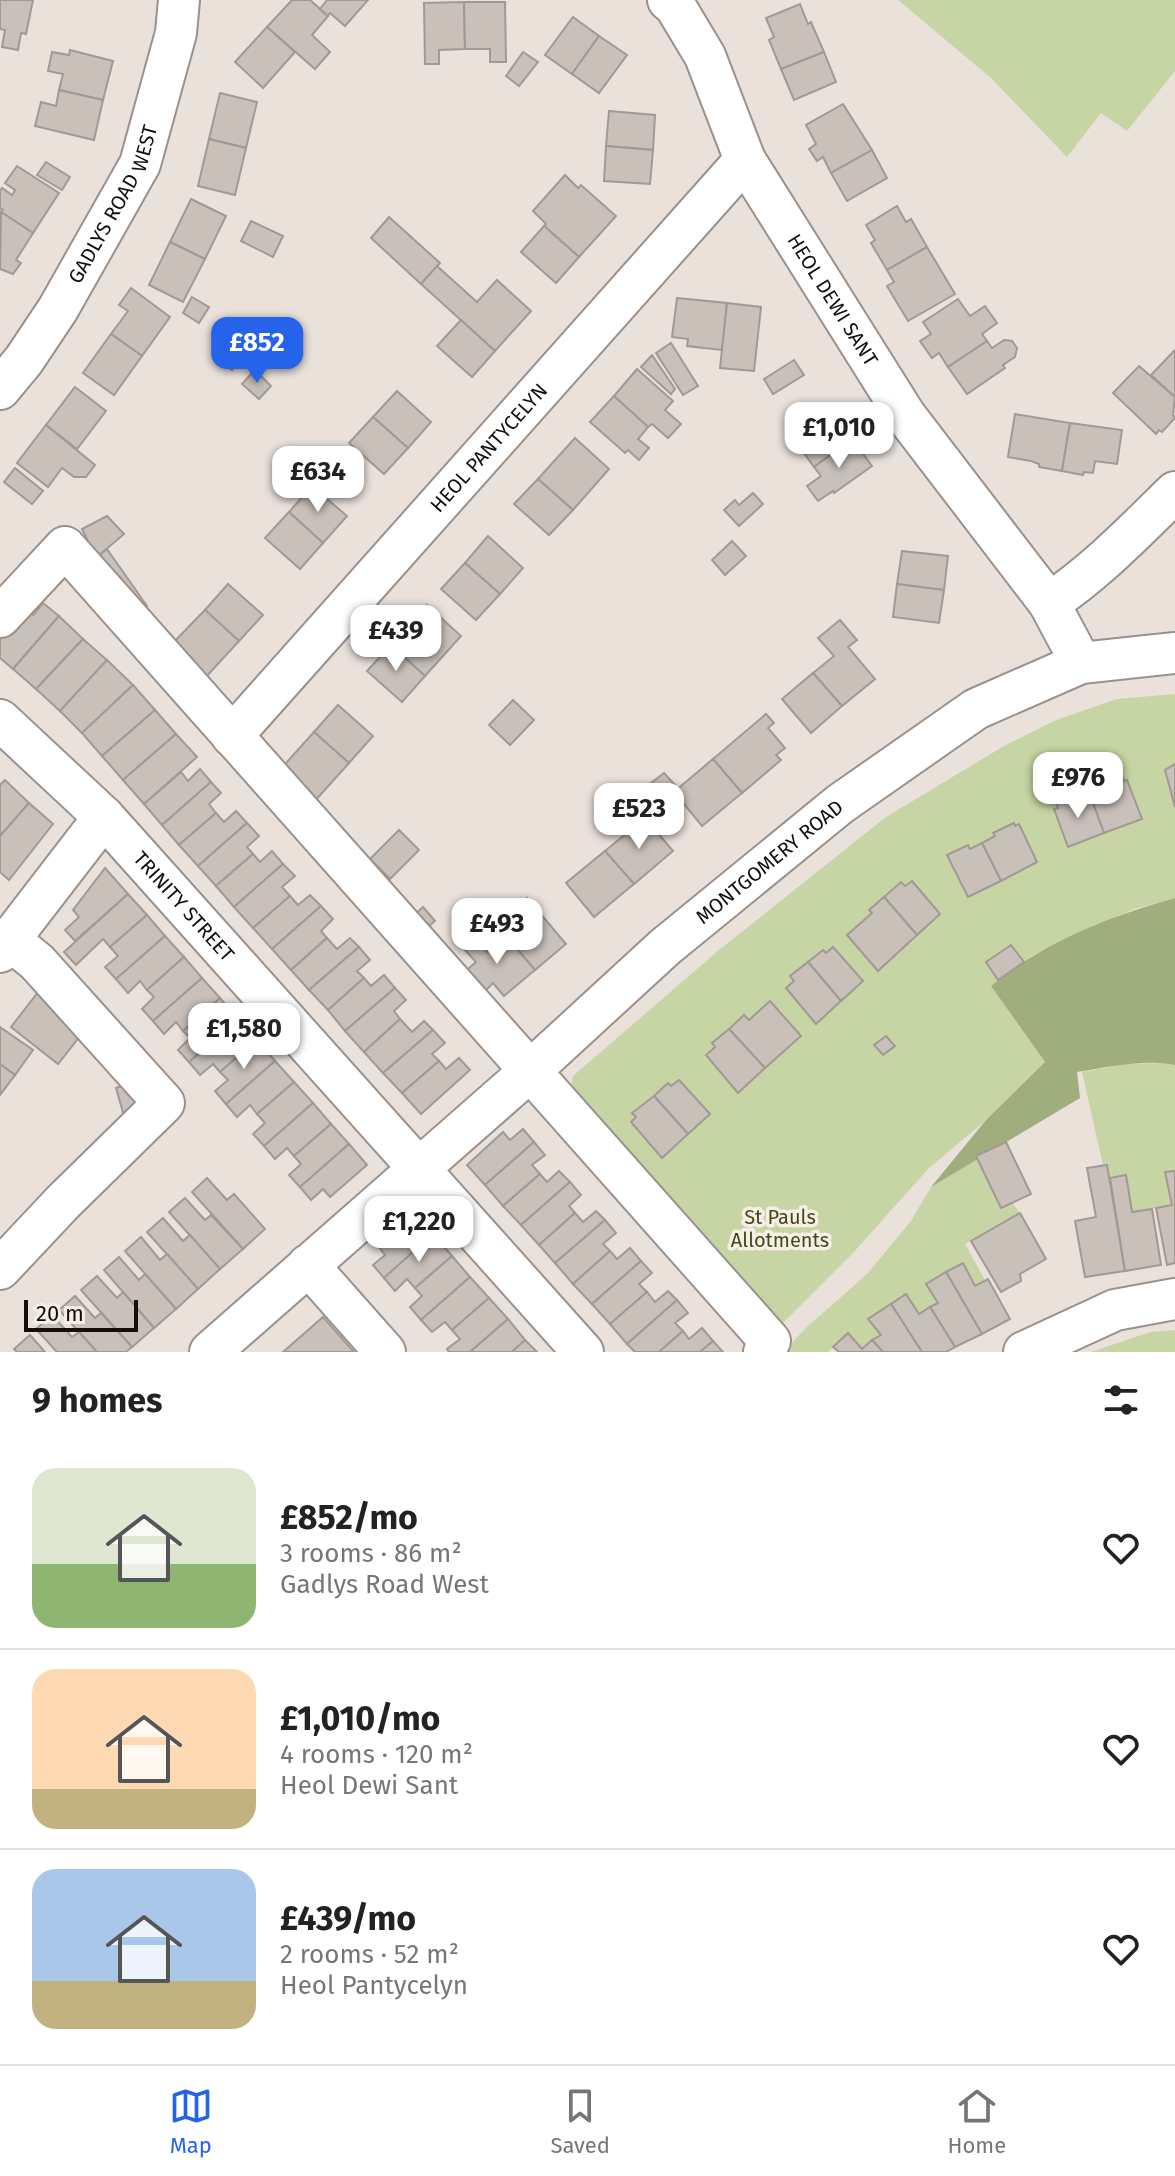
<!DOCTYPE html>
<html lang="en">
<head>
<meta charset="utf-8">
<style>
  body { margin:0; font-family:"Fira Sans",sans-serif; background:#f6f6f6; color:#222; height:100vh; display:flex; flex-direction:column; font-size:30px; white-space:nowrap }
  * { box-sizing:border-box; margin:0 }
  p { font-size:26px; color:#767676 }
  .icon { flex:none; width:44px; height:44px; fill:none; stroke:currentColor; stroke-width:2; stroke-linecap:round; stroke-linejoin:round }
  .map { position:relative; height:1352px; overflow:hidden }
  .side { display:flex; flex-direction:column; background:#fff; flex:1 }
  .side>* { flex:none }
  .scale { position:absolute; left:24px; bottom:20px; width:114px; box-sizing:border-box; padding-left:8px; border:4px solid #110e0c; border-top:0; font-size:22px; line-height:28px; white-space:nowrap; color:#110e0c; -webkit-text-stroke:6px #f7eee8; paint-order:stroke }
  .price { position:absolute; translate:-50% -68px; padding:0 18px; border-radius:16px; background:#fff; color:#222; font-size:26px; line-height:52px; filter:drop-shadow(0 2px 4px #0008) }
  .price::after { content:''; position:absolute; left:50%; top:48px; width:24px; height:18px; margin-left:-12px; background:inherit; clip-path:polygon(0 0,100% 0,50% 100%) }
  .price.current { background:#2563eb; color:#fff }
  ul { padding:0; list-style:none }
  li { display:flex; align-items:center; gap:24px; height:200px; padding:0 32px }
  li+li { border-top:2px solid #e0e0e0 }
  li span { display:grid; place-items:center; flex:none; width:224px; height:160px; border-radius:24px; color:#555 }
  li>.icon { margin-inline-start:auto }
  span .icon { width:96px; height:96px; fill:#fffc; stroke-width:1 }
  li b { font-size:34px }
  h2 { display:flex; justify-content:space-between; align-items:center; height:96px; padding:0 32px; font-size:34px }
  .dock { display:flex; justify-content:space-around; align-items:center; height:112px; border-top:2px solid #e0e0e0; background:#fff; font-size:22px; color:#767676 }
  .dock a { display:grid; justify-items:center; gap:4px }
  .dock .current { color:#2563eb }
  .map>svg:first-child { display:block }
  .green { fill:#c7d5a4; fill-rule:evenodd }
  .forest { fill:#a0ad7d }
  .building { fill:#c9c0ba; stroke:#a19993; stroke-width:2 }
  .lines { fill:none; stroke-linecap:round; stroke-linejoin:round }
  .minor-casing { stroke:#9a918c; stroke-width:44 }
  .minor { stroke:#fff; stroke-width:40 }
  .labels { text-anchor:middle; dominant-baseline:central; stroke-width:7; stroke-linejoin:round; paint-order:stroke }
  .street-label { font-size:20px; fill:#110e0c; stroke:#f7eee8 }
  .park-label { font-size:20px; fill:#3f4b14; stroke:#f7eee8 }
</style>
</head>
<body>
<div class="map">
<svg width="1175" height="1352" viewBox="0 0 1175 1352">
  <rect width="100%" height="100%" fill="#eae1db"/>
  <g class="green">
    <polygon points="898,0 1175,0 1175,71 1127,131 1101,113 1067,157 991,78"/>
    <path d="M1175,694v70l-6,2v3l-4,2 10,36v91l-41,11 -101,46 -42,31 54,76 -59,58 -58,49 -75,84 -74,74 -209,-229 3,-22 146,-126 167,-133 118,-71 52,-26 61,-21zM1122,778l2,3h4l14,38 -74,28 -14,-37 4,-2 -2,-6 18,-6 3,3 26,-10 -1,-4zM1019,825l18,37 -68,35 -22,-41 20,-11 3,4zM911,881l29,33 -62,56 -31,-35 25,-22 -2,-3 31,-28 4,4zM833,947l30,34 -47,42 -29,-35 7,-7 -3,-5 31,-26 4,3zM769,1001l32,35 -63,56 -31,-38 8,-7 -2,-4 31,-28 5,5zM678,1080l32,34 -48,44 -31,-36 5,-5 -4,-4 36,-30 3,3z"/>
    <polygon points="1163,1063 1175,1065 1175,1171 1166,1173 1172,1205 1132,1212 1126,1176 1110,1178 1107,1165 1103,1165 1082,1072 1125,1064"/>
    <polygon points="976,1156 1001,1208 1012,1203 1020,1213 965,1244 985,1280 975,1286 962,1264 927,1283 938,1303 919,1314 906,1295 869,1320 881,1335 862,1349 848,1333 828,1352 783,1352 807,1327 867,1274 911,1221 931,1187"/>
    <polygon points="1175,1330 1175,1352 1091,1352 1150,1332"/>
  </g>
  <path class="forest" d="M1175,898v167c-32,-6 -66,2 -98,7l3,26 -149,89 55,-67 59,-58 -54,-76c51,-43 119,-70 184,-88z"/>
  <g class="building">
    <polygon points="0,0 33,0 26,34 21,33 18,50 2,47 5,30 0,29"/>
    <polygon points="292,0 310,0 328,16 312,35 330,52 315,69 267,27"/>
    <polygon points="327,0 368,0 345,26 330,13 328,16 320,9"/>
    <polygon points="464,2 465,49 439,50 439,64 425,64 424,3"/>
    <polygon points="464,2 505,2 506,62 490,62 490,49 465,49"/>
    <polygon points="800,4 808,24 811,22 824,52 781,69 769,40 774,37 766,18"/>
    <polygon points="573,17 599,36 572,74 545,55"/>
    <polygon points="267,27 295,52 263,88 235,62"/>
    <polygon points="599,36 627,55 599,93 572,74"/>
    <polygon points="70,50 113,61 103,100 59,90 63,74 48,71 52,52 69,55"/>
    <polygon points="523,52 538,62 519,86 506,76"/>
    <polygon points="824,52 836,82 794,100 781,69"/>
    <polygon points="59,90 103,100 94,140 35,126 41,102 56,106"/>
    <polygon points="220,93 257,102 246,148 209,139"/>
    <polygon points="843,104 872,150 831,173 823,157 817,161 809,149 816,144 806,125"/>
    <polygon points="609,111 655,115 653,150 606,146"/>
    <polygon points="209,139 246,148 235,195 198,186"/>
    <polygon points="606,146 653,150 650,184 604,181"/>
    <polygon points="872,150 887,178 847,201 831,173"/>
    <polygon points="46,162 70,177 62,190 37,175"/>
    <polygon points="17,166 59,193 33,233 1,212 3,210 0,208 0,191 2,188 12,195 15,190 5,183"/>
    <polygon points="565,175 578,188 581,185 616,216 579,257 544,226 546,224 533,211"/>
    <polygon points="191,199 226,216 205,259 170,242"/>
    <polygon points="897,206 906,222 911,219 927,247 887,270 871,243 875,240 866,225"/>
    <polygon points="1,212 33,233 16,260 21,263 13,274 0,269"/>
    <polygon points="389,217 440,263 421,284 371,238"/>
    <polygon points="251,221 283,236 273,257 241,241"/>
    <polygon points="544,226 579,257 556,283 521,252"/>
    <polygon points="170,242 205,259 183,302 149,285"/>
    <polygon points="927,247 955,294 908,321 887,286 894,282 887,270"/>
    <polygon points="437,266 477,302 497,280 531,311 495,351 421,284"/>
    <polygon points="131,288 170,317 142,356 111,334 128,311 119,305"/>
    <polygon points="192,297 209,307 199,323 183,313"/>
    <polygon points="677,298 727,303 722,350 687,346 688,339 672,337"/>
    <polygon points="958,299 970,316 985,306 997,323 982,334 987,341 948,367 939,353 932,358 920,341 931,334 923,322"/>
    <polygon points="727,303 761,307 754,371 720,368"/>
    <polygon points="461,320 495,351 472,377 437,346"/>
    <polygon points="111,334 142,356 114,395 83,373"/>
    <polygon points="1004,340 1012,341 1017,348 1015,357 1003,365 1005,368 967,394 948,367 987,341 992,348"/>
    <polygon points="671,343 698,386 683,395 656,353"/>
    <polygon points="223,344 241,356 232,370 213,358"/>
    <polygon points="1175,350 1175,397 1151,375"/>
    <polygon points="652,355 675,389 671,394 641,367"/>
    <polygon points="794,360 804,375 773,394 764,379"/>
    <polygon points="1139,366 1175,397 1173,415 1175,418 1162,432 1159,430 1156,434 1113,393"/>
    <polygon points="637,369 673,401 665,410 681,424 668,438 652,424 648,427 614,396"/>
    <polygon points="255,370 271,386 259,399 242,384"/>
    <polygon points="75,387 106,411 77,449 46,425"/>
    <polygon points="397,391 431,422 408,448 373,417"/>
    <polygon points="614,396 648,427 638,439 649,448 639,460 628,450 625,453 590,422"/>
    <polygon points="832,412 852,439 814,467 794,439"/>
    <polygon points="1015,414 1070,423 1062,471 1039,467 1039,464 1031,461 1008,457"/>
    <polygon points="373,417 408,448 384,474 349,443"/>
    <polygon points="1070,423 1122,430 1117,464 1095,461 1093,473 1084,472 1083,475 1062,471"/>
    <polygon points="46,425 95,465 86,477 74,477 62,468 48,487 17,463"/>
    <polygon points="575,438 609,469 573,510 538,479"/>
    <polygon points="852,439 872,466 834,493 833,491 818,501 807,486 821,476 814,467"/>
    <polygon points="15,468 43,491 32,504 4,482"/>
    <polygon points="538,479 573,510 549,535 514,504"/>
    <polygon points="312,486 347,516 323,543 289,512"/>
    <polygon points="753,493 763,504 739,526 724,510 735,500 739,505"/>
    <polygon points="289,512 323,543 300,569 265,538"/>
    <polygon points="107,516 124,534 96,558 82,529"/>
    <polygon points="488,536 523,568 500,594 465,563"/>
    <polygon points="732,541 746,556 725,575 712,560"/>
    <polygon points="107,549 147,606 135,615 96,558"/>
    <polygon points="902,551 948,556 944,590 897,584"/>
    <polygon points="465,563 500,594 476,620 441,589"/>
    <polygon points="228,584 263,615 239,641 205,610"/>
    <polygon points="897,584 944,590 939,623 893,617"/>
    <polygon points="43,603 59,616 13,669 0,658 0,631 22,606 33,615"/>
    <polygon points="427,605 461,636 425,676 391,645"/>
    <polygon points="205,610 239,641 204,679 169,647"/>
    <polygon points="59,616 83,639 36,689 13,669"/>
    <polygon points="840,620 857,640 848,647 875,679 842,706 813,673 834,656 818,638"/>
    <polygon points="83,639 107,660 60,711 36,689"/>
    <polygon points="391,645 425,676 402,702 367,671"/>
    <polygon points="107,660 133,685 82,733 60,711"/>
    <polygon points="813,673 842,706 811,733 782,699"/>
    <polygon points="133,685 155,710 102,756 82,733"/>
    <polygon points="513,700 534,720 510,745 489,725"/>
    <polygon points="338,705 373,736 349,763 314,732"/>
    <polygon points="155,710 176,734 123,780 102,756"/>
    <polygon points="766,714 774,723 768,728 785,748 776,755 781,760 742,793 713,759"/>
    <polygon points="314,732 349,763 313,803 278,772"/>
    <polygon points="176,734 197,757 144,804 123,780"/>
    <polygon points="713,759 742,793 702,826 674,792"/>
    <polygon points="1175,764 1175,807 1165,770"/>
    <polygon points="200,769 211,782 162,825 144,804 181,772 188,781"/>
    <polygon points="664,773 675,785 656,799 646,787"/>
    <polygon points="1123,778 1124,781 1127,780 1142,819 1104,833 1090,795 1103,789 1102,785"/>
    <polygon points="5,780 29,803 0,836 0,785"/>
    <polygon points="211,782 221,793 209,804 216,813 179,845 162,825"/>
    <polygon points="1075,795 1077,799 1090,795 1104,833 1068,847 1054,809 1058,808 1056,802"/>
    <polygon points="29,803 53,824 9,880 0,872 0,836"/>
    <polygon points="236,811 247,823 198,866 179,845 216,813 224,822"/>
    <polygon points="645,818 673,851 634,884 605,851"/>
    <polygon points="247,823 259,836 247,847 253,854 216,886 198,866"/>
    <polygon points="1014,823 1015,826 1019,824 1037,862 1001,881 982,843 995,836 993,833"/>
    <polygon points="399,830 419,850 390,879 370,859"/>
    <polygon points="982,843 1001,881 968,897 947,855 968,845 970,849"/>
    <polygon points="272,851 283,864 234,907 216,886 253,854 260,862"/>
    <polygon points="605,851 634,884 594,917 566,883"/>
    <polygon points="283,864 295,876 282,887 290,896 253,928 234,907"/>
    <polygon points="105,868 128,894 75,941 65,930 79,917 73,910"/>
    <polygon points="912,881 940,914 917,935 884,897 901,882 905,886"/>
    <polygon points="128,894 147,915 110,947 103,939 76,965 64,952"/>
    <polygon points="310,895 321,906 272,949 253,928 290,896 298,905"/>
    <polygon points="884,897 917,935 878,971 847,935 872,913 869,910"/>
    <polygon points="527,898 566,944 535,970 506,936 525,921 515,909"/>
    <polygon points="321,906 333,919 321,931 327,938 291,970 272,949"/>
    <polygon points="423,907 435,921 421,933 409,920"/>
    <polygon points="147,915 165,936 116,979 105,967 118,956 110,947"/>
    <polygon points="165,936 184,957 147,990 140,981 128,993 116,979"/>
    <polygon points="506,936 535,970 504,996 493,983 482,994 463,973 476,962 464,949 476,939 487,952"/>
    <polygon points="327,938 337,949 350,938 359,947 309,990 291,970"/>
    <polygon points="1011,945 1024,962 998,980 986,962"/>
    <polygon points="359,947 370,960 357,971 364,978 328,1010 309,990"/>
    <polygon points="833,947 863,981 841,1001 808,962 823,950 826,953"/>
    <polygon points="184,957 202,978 153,1021 142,1009 154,997 147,990"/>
    <polygon points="808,962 841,1001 816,1024 786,988 794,981 790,976"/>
    <polygon points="384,975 395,988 345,1031 328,1010 364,978 371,986"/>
    <polygon points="202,978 220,998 183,1031 176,1022 164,1034 153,1021"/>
    <polygon points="42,987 84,1031 58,1064 11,1027"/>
    <polygon points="395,988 406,1000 394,1011 400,1019 364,1052 345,1031"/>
    <polygon points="220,998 238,1019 189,1062 178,1050 190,1038 183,1031"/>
    <polygon points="770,1001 801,1036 765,1068 729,1029 744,1015 749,1020"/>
    <polygon points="238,1019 257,1040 220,1072 213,1064 200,1075 189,1062"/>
    <polygon points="400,1019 412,1032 424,1021 433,1030 383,1073 364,1052"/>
    <polygon points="0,1027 33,1050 15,1075 0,1064"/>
    <polygon points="729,1029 765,1068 738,1093 706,1055 715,1047 712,1043"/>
    <polygon points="433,1030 445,1043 432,1054 439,1061 402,1093 383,1073"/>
    <polygon points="886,1036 895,1046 883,1055 874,1045"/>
    <polygon points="257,1040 275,1061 226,1104 215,1091 228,1080 220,1072"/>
    <polygon points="459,1058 470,1070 421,1114 402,1093 439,1061 446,1069"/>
    <polygon points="275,1061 294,1082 257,1114 250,1105 237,1117 226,1104"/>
    <polygon points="0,1064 15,1075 0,1095"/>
    <polygon points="679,1080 710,1114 688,1134 654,1096 668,1083 671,1086"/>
    <polygon points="294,1082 313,1103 264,1146 253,1134 265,1123 257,1114"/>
    <polygon points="132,1083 141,1112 124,1116 116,1088"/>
    <polygon points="654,1096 688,1134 662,1158 631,1122 636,1117 632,1113"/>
    <polygon points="313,1103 331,1124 294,1156 287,1148 275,1159 264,1146"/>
    <polygon points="331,1124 349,1144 300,1187 289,1175 301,1164 294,1156"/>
    <polygon points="523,1129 534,1142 485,1185 467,1165 503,1132 510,1140"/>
    <polygon points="534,1142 545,1155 532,1165 540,1174 503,1206 485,1185"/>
    <polygon points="1006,1142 1031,1194 1001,1208 976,1156"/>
    <polygon points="349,1144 367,1165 330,1197 323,1189 311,1200 300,1187"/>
    <polygon points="1107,1165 1125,1271 1085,1277 1075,1221 1096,1217 1087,1168"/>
    <polygon points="559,1171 570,1182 521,1225 503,1206 540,1174 547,1182"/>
    <polygon points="1175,1171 1175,1263 1167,1265 1156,1208 1172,1205 1165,1172"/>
    <polygon points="1126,1175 1132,1212 1152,1209 1161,1265 1125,1271 1110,1178"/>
    <polygon points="207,1178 227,1200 234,1194 265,1229 243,1249 192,1192"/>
    <polygon points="570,1182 581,1195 569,1206 575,1213 539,1245 521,1225"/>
    <polygon points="185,1198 205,1220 211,1215 243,1249 220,1269 169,1212"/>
    <polygon points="596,1211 605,1220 555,1263 539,1245 575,1213 583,1222"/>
    <polygon points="1020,1213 1046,1259 1020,1274 1021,1281 1001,1292 971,1241"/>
    <polygon points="415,1214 433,1234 384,1278 373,1265 385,1255 378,1246"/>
    <polygon points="163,1218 183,1241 190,1235 220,1269 198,1289 147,1232"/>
    <polygon points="605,1220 616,1233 603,1244 610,1251 573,1284 555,1263"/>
    <polygon points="433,1234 452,1256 415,1288 407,1279 395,1291 384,1278"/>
    <polygon points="141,1237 160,1260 167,1254 198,1289 176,1309 125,1251"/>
    <polygon points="630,1248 641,1261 592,1304 573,1284 610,1251 617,1259"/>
    <polygon points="452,1256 470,1277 421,1320 410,1307 422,1296 415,1288"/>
    <polygon points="119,1257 139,1280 145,1274 176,1309 154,1328 104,1270"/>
    <polygon points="641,1261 652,1273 639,1284 647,1292 610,1324 592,1304"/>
    <polygon points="963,1263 975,1286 988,1279 1010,1319 982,1334 946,1272"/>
    <polygon points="946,1272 982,1334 955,1347 930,1307 938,1303 926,1284"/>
    <polygon points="97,1276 117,1298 123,1292 154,1328 132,1347 81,1290"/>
    <polygon points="470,1277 489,1298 452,1330 445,1322 432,1332 421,1320"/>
    <polygon points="668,1291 677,1300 627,1344 610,1324 647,1292 655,1302"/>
    <polygon points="906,1294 919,1314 930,1307 955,1347 946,1352 922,1352 891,1304"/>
    <polygon points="75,1296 95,1318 101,1313 132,1347 126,1352 97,1352 59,1310"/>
    <polygon points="489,1298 508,1319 470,1352 449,1352 447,1349 460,1339 452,1330"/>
    <polygon points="677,1300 688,1313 675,1323 683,1331 659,1352 635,1352 627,1344"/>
    <polygon points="891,1304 922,1352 883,1352 872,1340 881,1335 868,1319"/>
    <polygon points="52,1315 72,1337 79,1332 97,1352 57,1352 36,1329"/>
    <polygon points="323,1317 354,1352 283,1352"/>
    <polygon points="508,1319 525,1340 512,1352 470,1352"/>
    <polygon points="702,1328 713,1341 700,1352 659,1352 683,1331 689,1339"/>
    <polygon points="848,1333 862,1349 872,1340 883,1352 839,1352 833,1347"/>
    <polygon points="30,1335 45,1352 17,1352 14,1349"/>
    <polygon points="525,1340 537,1352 512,1352"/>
    <polygon points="713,1341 723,1352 700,1352"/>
  </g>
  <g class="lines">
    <defs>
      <g id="minor">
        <path id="s1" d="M668,0l7,6 30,50 40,104 160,255 144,188 32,60"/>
        <path id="s2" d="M0,389l24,-29 34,-51 82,-145 36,-131 3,-33"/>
        <path d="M1049,603c47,-31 86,-72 126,-111"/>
        <polyline points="0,617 65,547 770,1341 764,1352"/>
        <path id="s3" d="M0,720l104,97 479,535"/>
        <path id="s4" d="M232,736l513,-576"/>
        <polyline points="0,952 104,817"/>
        <polyline points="308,1265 385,1352"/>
        <polyline points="0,1269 63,1202 164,1103 37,962 10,940"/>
        <path id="s5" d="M210,1352l319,-280 136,-125 175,-143 136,-95 105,-46 94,-10"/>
        <polyline points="1024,1352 1115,1310 1175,1299"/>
      </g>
    </defs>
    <use href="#minor" class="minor-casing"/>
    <use href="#minor" class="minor"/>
  </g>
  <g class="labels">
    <g class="street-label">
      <text stroke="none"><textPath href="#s2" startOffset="218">GADLYS ROAD WEST</textPath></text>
      <text stroke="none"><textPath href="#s1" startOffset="344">HEOL DEWI SANT</textPath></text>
      <text stroke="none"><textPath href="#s4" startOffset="386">HEOL PANTYCELYN</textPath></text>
      <text stroke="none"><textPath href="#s5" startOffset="744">MONTGOMERY ROAD</textPath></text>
      <text stroke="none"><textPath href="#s3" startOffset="262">TRINITY STREET</textPath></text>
    </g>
    <g class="park-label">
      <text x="780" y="1217">St Pauls<tspan x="780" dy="23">Allotments</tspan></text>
    </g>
  </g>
</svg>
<div class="scale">20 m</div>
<b class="price current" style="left:257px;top:385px">£852</b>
<b class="price" style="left:839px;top:470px">£1,010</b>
<b class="price" style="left:318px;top:514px">£634</b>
<b class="price" style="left:396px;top:673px">£439</b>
<b class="price" style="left:1078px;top:820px">£976</b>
<b class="price" style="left:639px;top:851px">£523</b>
<b class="price" style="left:497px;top:966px">£493</b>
<b class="price" style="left:244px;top:1071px">£1,580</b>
<b class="price" style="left:419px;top:1264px">£1,220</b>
</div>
<section class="side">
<h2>9 homes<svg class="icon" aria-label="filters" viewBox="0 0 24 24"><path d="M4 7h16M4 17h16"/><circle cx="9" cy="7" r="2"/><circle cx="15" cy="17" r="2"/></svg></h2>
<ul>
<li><span style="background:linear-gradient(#dfe7d0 60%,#8fb573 0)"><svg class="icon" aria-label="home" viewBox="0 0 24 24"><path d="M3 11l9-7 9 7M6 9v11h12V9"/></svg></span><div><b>£852/mo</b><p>3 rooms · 86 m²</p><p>Gadlys Road West</p></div><svg class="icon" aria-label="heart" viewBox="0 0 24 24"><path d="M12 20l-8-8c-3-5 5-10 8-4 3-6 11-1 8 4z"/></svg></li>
<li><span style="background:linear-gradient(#ffd9b3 75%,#c2b280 0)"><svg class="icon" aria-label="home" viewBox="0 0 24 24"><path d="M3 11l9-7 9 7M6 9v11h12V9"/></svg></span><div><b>£1,010/mo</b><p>4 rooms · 120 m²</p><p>Heol Dewi Sant</p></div><svg class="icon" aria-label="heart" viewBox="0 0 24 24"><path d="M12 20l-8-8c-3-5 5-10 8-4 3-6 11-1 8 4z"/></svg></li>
<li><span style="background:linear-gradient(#a9c7e8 70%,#c2b280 0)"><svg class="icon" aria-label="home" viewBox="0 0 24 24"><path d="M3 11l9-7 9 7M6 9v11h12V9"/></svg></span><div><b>£439/mo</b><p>2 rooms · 52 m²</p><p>Heol Pantycelyn</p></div><svg class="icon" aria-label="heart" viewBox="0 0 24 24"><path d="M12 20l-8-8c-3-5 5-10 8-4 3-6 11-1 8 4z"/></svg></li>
</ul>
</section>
<nav class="dock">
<a class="current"><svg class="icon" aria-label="map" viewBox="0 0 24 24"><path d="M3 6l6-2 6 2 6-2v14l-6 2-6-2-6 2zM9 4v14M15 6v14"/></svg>Map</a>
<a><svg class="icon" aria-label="saved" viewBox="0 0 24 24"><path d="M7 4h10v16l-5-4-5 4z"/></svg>Saved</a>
<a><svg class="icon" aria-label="home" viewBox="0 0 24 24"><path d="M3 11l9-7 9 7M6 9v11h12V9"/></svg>Home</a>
</nav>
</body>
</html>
